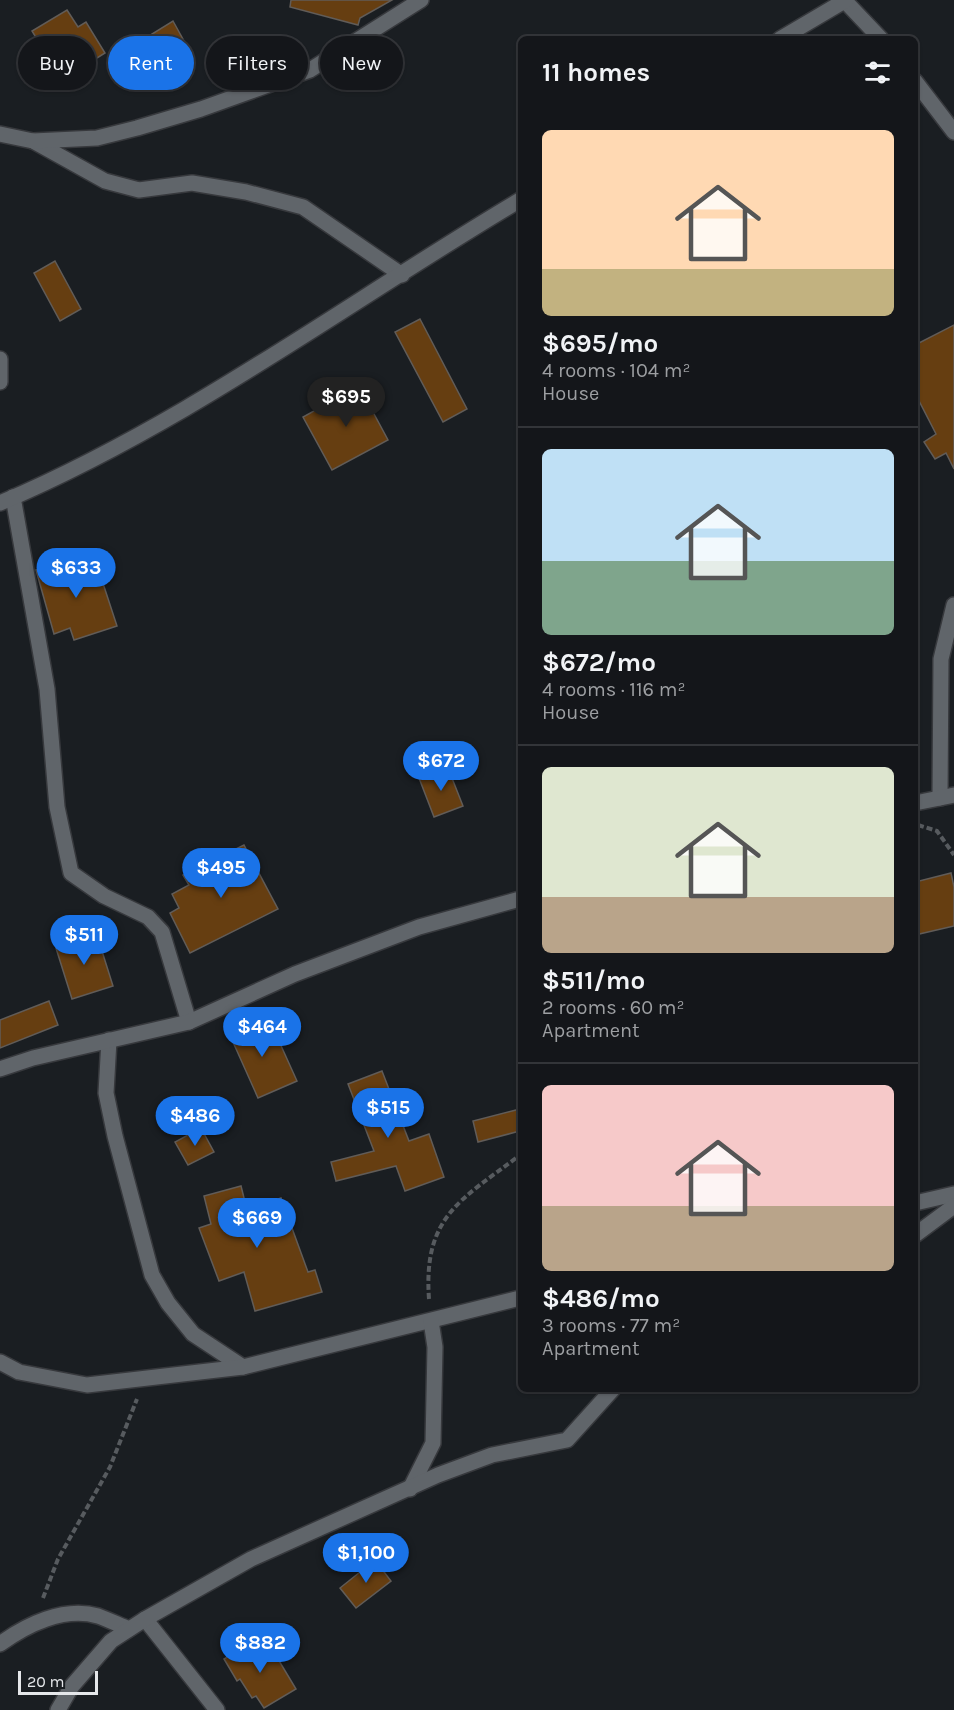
<!DOCTYPE html>
<html lang="en">
<head>
<meta charset="utf-8">
<style>
  body { margin:0; font-family:Karla,sans-serif; background:#1d1f23; color:#f1f3f6; height:100vh; display:flex; flex-direction:column; font-size:22px; white-space:nowrap }
  * { box-sizing:border-box; margin:0 }
  p { font-size:20px; color:#9d9fa2 }
  .icon { flex:none; width:33px; height:33px; fill:none; stroke:currentColor; stroke-width:2; stroke-linecap:round; stroke-linejoin:round }
  .map { position:relative; flex:1; overflow:hidden }
  .sheet { position:absolute; left:518px; top:36px; width:400px; height:1356px; display:flex; flex-direction:column; background:#14161a; border-radius:9px; box-shadow:0 2px 4px #0004,0 0 0 2px #333539 }
  .sheet>* { flex:none }
  .banner { position:absolute; left:18px; top:36px; width:410px; height:54px; display:flex; gap:12px }
  .scale { position:absolute; left:18px; bottom:15px; width:80px; box-sizing:border-box; padding-left:6px; border:3px solid #e5e7ea; border-top:0; font-size:16px; line-height:21px; white-space:nowrap; color:#e5e7ea; -webkit-text-stroke:4px #1a1e22; paint-order:stroke }
  .price { position:absolute; translate:-50% -51px; padding:0 14px; border-radius:21px; background:#1a73e8; color:#fff; font-size:20px; line-height:39px; filter:drop-shadow(0 2px 3px #0008) }
  .price::after { content:''; position:absolute; left:50%; top:36px; width:18px; height:14px; margin-left:-9px; background:inherit; clip-path:polygon(0 0,100% 0,50% 100%) }
  .price.selected { background:#222; color:#fff }
  ul { padding:0; list-style:none }
  li { display:grid; align-content:center; gap:12px; height:318px; padding:0 24px }
  li+li { border-top:2px solid #333539 }
  li span { display:grid; place-items:center; height:186px; border-radius:9px; color:#555 }
  li>.icon { margin-inline-start:auto }
  span .icon { width:108px; height:108px; fill:#fffc; stroke-width:1 }
  li b { font-size:26px }
  h2 { display:flex; justify-content:space-between; align-items:center; height:72px; padding:0 24px; font-size:26px }
  .chip { padding:0 21px; border-radius:27px; background:#14161a; box-shadow:0 2px 4px #0004,0 0 0 2px #333539; font-size:21px; line-height:54px }
  .chip.selected { background:#1a73e8; color:#fff }
  .map>svg:first-child { display:block }
  .building { fill:#663e11; stroke:#615c58; stroke-width:1.5 }
  .lines { fill:none; stroke-linecap:round; stroke-linejoin:round }
  .street-casing { stroke:#37393d; stroke-width:18 }
  .path { stroke:#575b5f; stroke-width:4; stroke-dasharray:6 3; stroke-linecap:butt }
  .street { stroke:#60656a; stroke-width:15 }
</style>
</head>
<body>
<div class="map">
<svg width="954" height="1710" viewBox="0 0 954 1710">
  <rect width="100%" height="100%" fill="#1a1e22"/>
  <g class="building">
    <polygon points="291,0 392,0 360,18 358,25 290,7"/>
    <polygon points="67,10 78,27 86,22 105,53 62,80 32,31"/>
    <polygon points="173,21 184,41 163,54 152,34"/>
    <polygon points="55,261 81,309 60,321 34,273"/>
    <polygon points="420,319 467,409 443,422 395,332"/>
    <polygon points="954,325 954,469 946,453 935,459 924,442 936,434 915,393 915,345"/>
    <polygon points="359,386 388,440 332,470 303,417"/>
    <polygon points="75,557 78,568 96,562 117,626 74,640 70,628 54,634 36,570"/>
    <polygon points="448,768 463,806 434,817 419,778"/>
    <polygon points="244,845 278,909 190,953 170,913 179,908 172,894 189,885 183,875"/>
    <polygon points="951,873 954,887 954,926 915,935 915,882"/>
    <polygon points="96,932 113,986 72,999 55,945"/>
    <polygon points="49,1001 58,1025 0,1048 0,1020"/>
    <polygon points="255,1019 261,1033 273,1028 297,1081 258,1098 228,1031"/>
    <polygon points="382,1071 409,1141 429,1134 444,1177 405,1191 396,1166 336,1181 331,1162 374,1151 348,1084"/>
    <polygon points="520,1109 520,1131 478,1142 473,1121"/>
    <polygon points="201,1128 214,1152 188,1165 175,1142"/>
    <polygon points="241,1186 247,1210 281,1198 308,1272 315,1270 322,1292 255,1311 244,1272 219,1281 199,1228 211,1224 204,1196"/>
    <polygon points="375,1560 391,1581 356,1608 340,1588"/>
    <polygon points="257,1639 268,1658 275,1654 296,1689 264,1708 256,1696 252,1698 240,1679 237,1681 224,1659"/>
  </g>
  <g class="lines">
    <defs>
      <g id="street">
        <polyline points="845,1 881,39"/>
        <polyline points="780,39 846,0"/>
        <polyline points="915,81 954,132"/>
        <polyline points="0,134 33,141 105,181 139,190 192,183 246,192 303,207 402,275"/>
        <polyline points="33,141 97,138 137,128 201,109 310,70 421,0"/>
        <polyline points="0,359 0,382"/>
        <polyline points="13,497 47,689 57,807 71,873 104,896 148,917 162,932 189,1022"/>
        <path d="M0,503c186,-79 348,-201 520,-303"/>
        <polyline points="940,798 941,659 954,605"/>
        <polyline points="915,803 954,795"/>
        <polyline points="109,1040 106,1093 115,1136 152,1275 168,1303 193,1334 243,1367"/>
        <polyline points="0,1069 33,1058 189,1022 295,974 419,927 520,899"/>
        <polyline points="915,1203 954,1194"/>
        <polyline points="915,1235 954,1206"/>
        <polyline points="0,1362 19,1372 87,1385 243,1367 520,1298"/>
        <polyline points="410,1489 433,1443 435,1347 431,1321"/>
        <polyline points="145,1619 217,1710"/>
        <path d="M0,1644c26,-19 64,-38 98,-28 11,4 21,9 31,13"/>
        <polyline points="58,1710 72,1686 111,1641 145,1619 251,1559 438,1475 492,1455 567,1440 613,1389"/>
      </g>
    </defs>
    <use href="#street" class="street-casing"/>
    <g class="path">
      <polyline points="918,825 937,831 954,855"/>
      <path d="M429,1299c-6,-83 32,-99 91,-144"/>
      <polyline points="43,1598 58,1559 110,1467 137,1399"/>
    </g>
    <use href="#street" class="street"/>
  </g>
</svg>
<div class="scale">20 m</div>
<b class="price selected" style="left:346px;top:428px">$695</b>
<b class="price" style="left:76px;top:599px">$633</b>
<b class="price" style="left:441px;top:792px">$672</b>
<b class="price" style="left:221px;top:899px">$495</b>
<b class="price" style="left:84px;top:966px">$511</b>
<b class="price" style="left:262px;top:1058px">$464</b>
<b class="price" style="left:388px;top:1139px">$515</b>
<b class="price" style="left:195px;top:1147px">$486</b>
<b class="price" style="left:257px;top:1249px">$669</b>
<b class="price" style="left:366px;top:1584px">$1,100</b>
<b class="price" style="left:260px;top:1674px">$882</b>
<div class="banner">
<a class="chip">Buy</a>
<a class="chip selected">Rent</a>
<a class="chip">Filters</a>
<a class="chip">New</a>
</div>
<section class="sheet">
<h2>11 homes<svg class="icon" aria-label="filters" viewBox="0 0 24 24"><path d="M4 7h16M4 17h16"/><circle cx="9" cy="7" r="2"/><circle cx="15" cy="17" r="2"/></svg></h2>
<ul>
<li><span style="background:linear-gradient(#ffd9b3 75%,#c2b280 0)"><svg class="icon" aria-label="home" viewBox="0 0 24 24"><path d="M3 11l9-7 9 7M6 9v11h12V9"/></svg></span><div><b>$695/mo</b><p>4 rooms · 104 m²</p><p>House</p></div></li>
<li><span style="background:linear-gradient(#bfe0f5 60%,#7fa58c 0)"><svg class="icon" aria-label="home" viewBox="0 0 24 24"><path d="M3 11l9-7 9 7M6 9v11h12V9"/></svg></span><div><b>$672/mo</b><p>4 rooms · 116 m²</p><p>House</p></div></li>
<li><span style="background:linear-gradient(#dfe7d0 70%,#b9a48a 0)"><svg class="icon" aria-label="home" viewBox="0 0 24 24"><path d="M3 11l9-7 9 7M6 9v11h12V9"/></svg></span><div><b>$511/mo</b><p>2 rooms · 60 m²</p><p>Apartment</p></div></li>
<li><span style="background:linear-gradient(#f6c9c9 65%,#b9a48a 0)"><svg class="icon" aria-label="home" viewBox="0 0 24 24"><path d="M3 11l9-7 9 7M6 9v11h12V9"/></svg></span><div><b>$486/mo</b><p>3 rooms · 77 m²</p><p>Apartment</p></div></li>
</ul>
</section>
</div>
</body>
</html>
